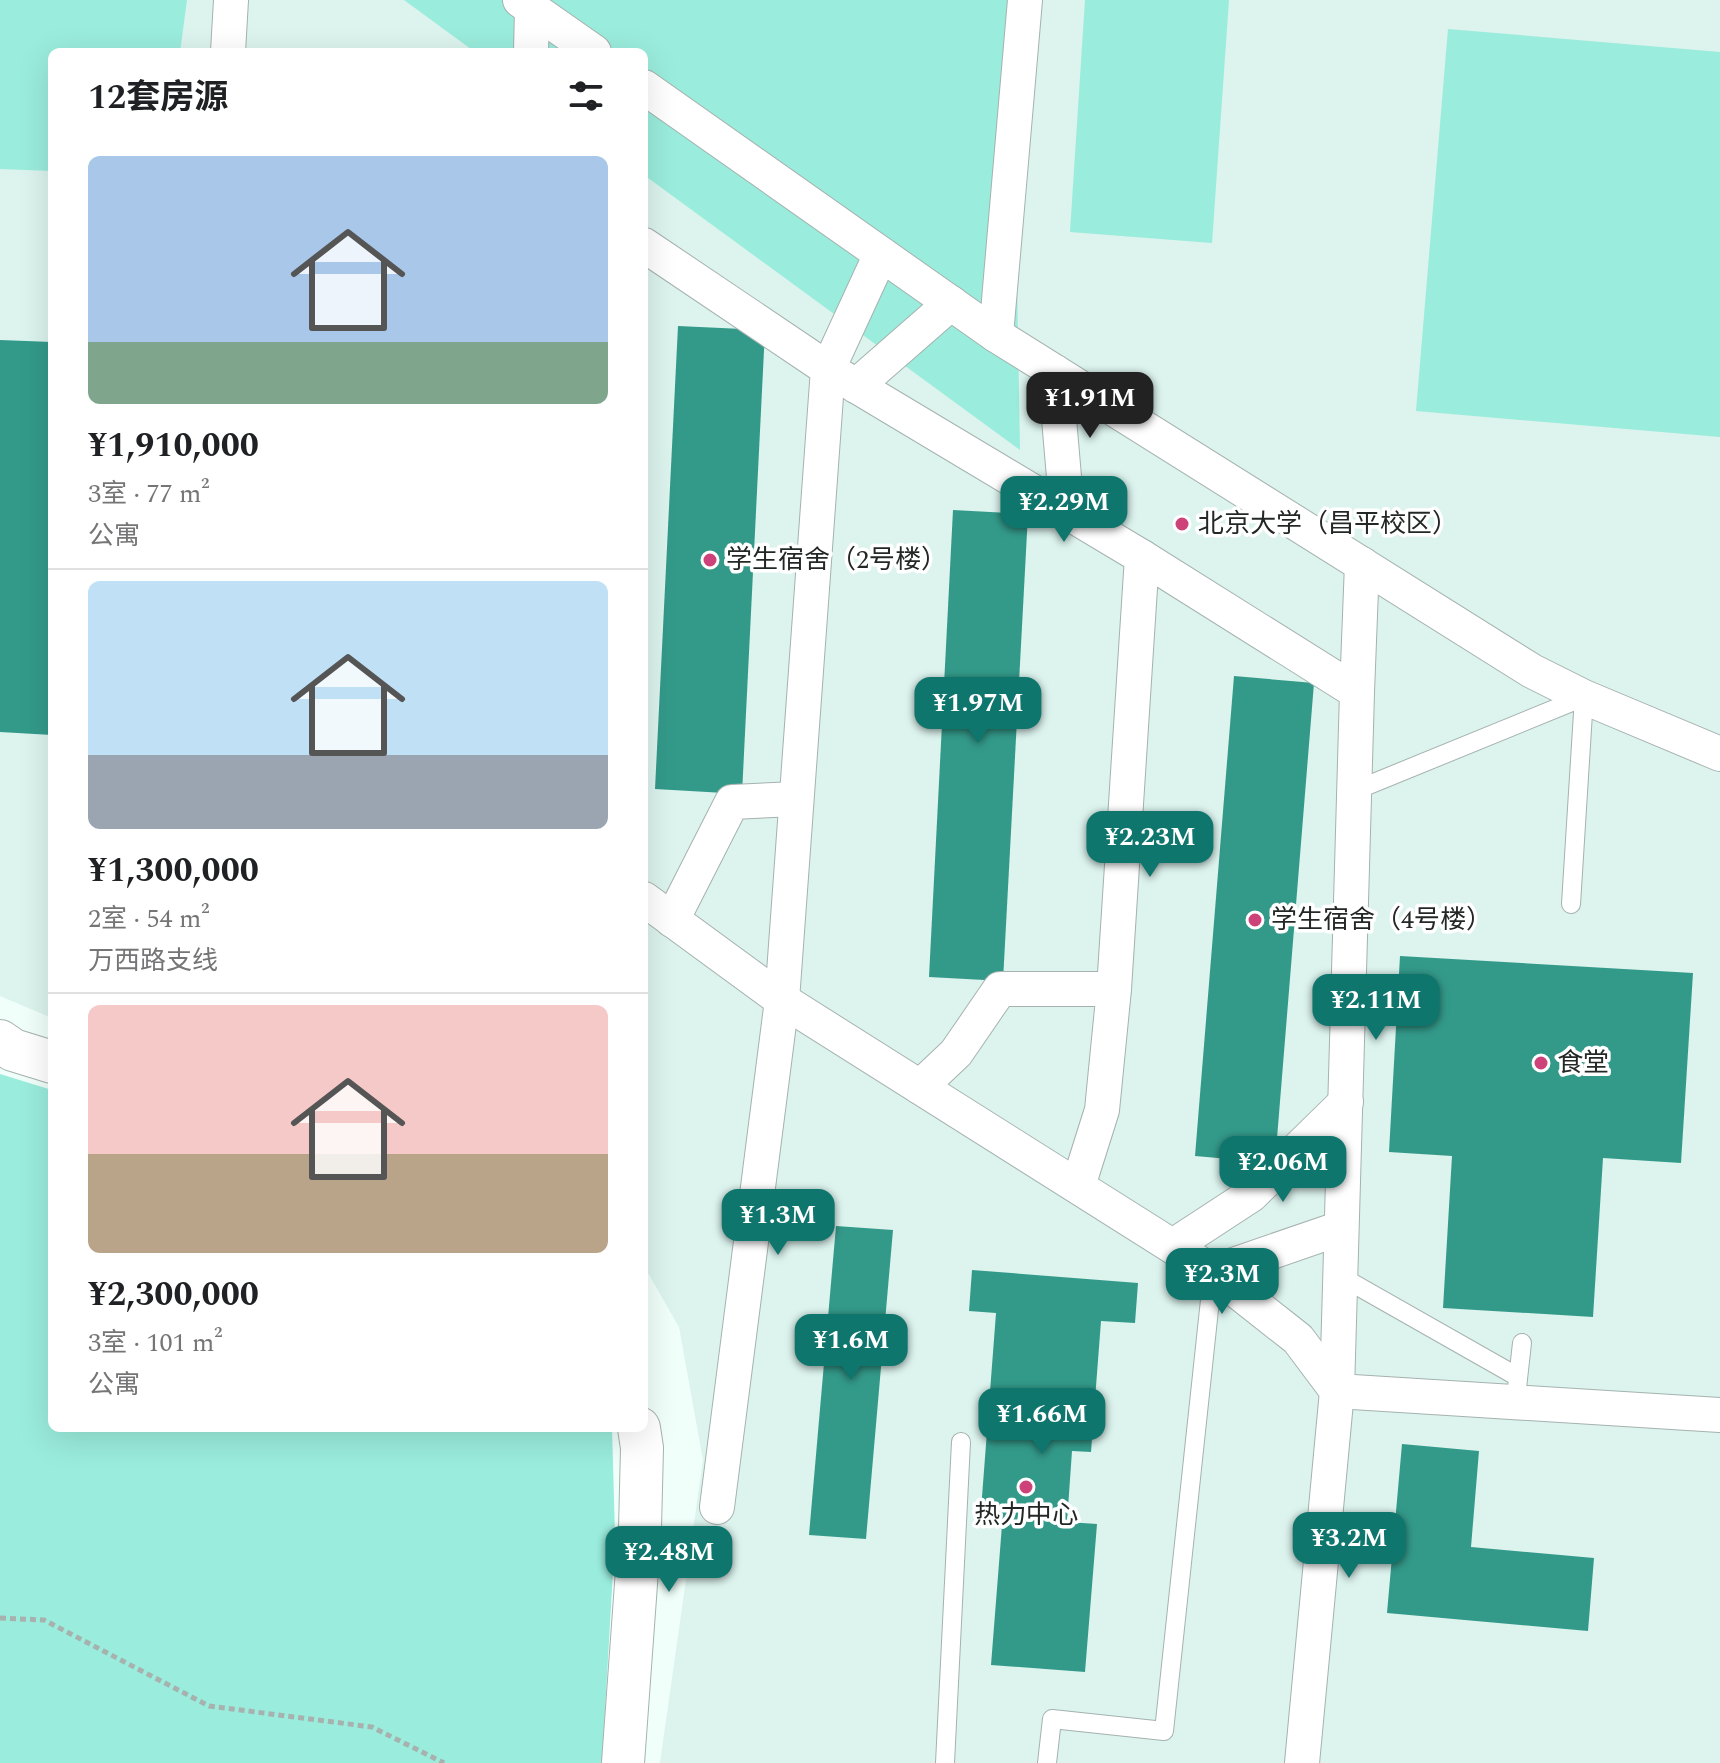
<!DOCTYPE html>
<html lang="zh">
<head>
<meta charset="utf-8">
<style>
  body { margin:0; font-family:Spectral,"Noto Sans SC",serif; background:#f6f6f6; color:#202124; height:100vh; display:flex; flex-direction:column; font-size:30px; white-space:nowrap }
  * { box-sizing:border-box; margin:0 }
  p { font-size:26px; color:#757577 }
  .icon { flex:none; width:44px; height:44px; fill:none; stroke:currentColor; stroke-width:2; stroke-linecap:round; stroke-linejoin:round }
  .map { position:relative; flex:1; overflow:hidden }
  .drawer { position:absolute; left:48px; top:48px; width:600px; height:1384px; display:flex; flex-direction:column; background:#fff; border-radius:12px; box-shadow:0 8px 32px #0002 }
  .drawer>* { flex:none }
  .price { position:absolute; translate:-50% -68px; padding:0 18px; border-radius:16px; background:#0f766e; color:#fff; font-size:26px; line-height:52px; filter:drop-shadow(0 2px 4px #0008) }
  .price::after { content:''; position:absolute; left:50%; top:48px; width:24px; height:18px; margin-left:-12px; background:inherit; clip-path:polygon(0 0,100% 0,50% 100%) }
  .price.current { background:#222; color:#fff }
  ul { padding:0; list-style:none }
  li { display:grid; align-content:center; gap:16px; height:424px; padding:0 40px }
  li+li { border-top:2px solid #e0e0e0 }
  li span { display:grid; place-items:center; height:248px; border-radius:12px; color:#555 }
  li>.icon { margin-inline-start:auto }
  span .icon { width:144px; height:144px; fill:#fffc; stroke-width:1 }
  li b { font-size:34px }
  h2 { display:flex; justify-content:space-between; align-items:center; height:96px; padding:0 40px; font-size:34px }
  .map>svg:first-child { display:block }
  .built { fill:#dcf3ee }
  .green { fill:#9aecdc }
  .building { fill:#339a8a }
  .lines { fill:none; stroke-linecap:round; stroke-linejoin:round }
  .service-casing { stroke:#a5b2af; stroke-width:20 }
  .minor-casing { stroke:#a5b2af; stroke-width:36 }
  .tertiary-casing { stroke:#a5b2af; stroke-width:44 }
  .path { stroke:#a7b2af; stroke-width:5; stroke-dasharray:6 4; stroke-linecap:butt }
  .service { stroke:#fff; stroke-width:18 }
  .minor { stroke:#fff; stroke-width:34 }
  .tertiary { stroke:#fff; stroke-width:42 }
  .poi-dot { fill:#cd4278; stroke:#fff; stroke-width:3 }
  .labels { text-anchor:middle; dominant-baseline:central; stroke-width:7; stroke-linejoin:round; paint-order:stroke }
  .poi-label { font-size:26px; fill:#232827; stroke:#fff; text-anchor:start }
</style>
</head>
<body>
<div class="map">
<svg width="1720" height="1763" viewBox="0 0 1720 1763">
  <rect width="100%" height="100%" fill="#f1fffb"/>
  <polygon class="built" points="0,0 1720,0 1720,1763 660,1763 703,1460 679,1327 644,1266 644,52 52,52 52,1018 0,996"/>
  <g class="green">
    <polygon points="0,0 187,0 180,52 52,52 52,171 0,169"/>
    <polygon points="404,0 1012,0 1020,450 644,175 644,52 475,52"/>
    <polygon points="1085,0 1229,0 1212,243 1070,232"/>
    <polygon points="1448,29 1720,52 1720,437 1416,411"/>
    <polygon points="0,1074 52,1090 52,1428 612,1428 615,1536 602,1763 0,1763"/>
  </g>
  <g class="building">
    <polygon points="678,326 765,330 742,794 655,789"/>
    <polygon points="0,340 52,342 52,735 0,732"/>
    <polygon points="953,510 1028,514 1003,981 929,977"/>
    <polygon points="1234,676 1314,683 1275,1163 1195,1156"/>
    <polygon points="1400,956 1693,973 1681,1163 1603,1158 1593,1317 1443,1308 1452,1156 1389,1152"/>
    <polygon points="836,1226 893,1230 866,1539 809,1535"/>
    <polygon points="972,1270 1138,1283 1135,1323 1101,1321 1091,1452 1072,1451 1067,1522 1097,1524 1085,1672 991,1665 1002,1525 980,1523 996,1313 969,1311"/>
    <polygon points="1402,1444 1479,1451 1471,1547 1594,1558 1588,1631 1387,1613"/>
  </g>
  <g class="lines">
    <defs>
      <g id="service">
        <polyline points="1354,791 1584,697 1571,904"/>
        <polyline points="1340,1276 1518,1377"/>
        <polyline points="1517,1388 1522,1343"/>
        <polyline points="945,1763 961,1442"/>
        <polyline points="1047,1763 1052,1719 1164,1731 1213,1272"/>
      </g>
      <g id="minor">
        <polyline points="520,0 594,52"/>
        <polyline points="228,52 231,0"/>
        <polyline points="531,52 532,9"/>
        <polyline points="644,87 996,335 1532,671 1584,697 1720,754"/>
        <polyline points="644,245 828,369 1142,557 1357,692 1362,564"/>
        <polyline points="996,335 1025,0"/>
        <polyline points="1055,372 1067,512"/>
        <polyline points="856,386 951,303"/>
        <polyline points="644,899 782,1000 1213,1272 1298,1339 1337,1391 1720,1415"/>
        <polyline points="672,920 732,802 796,799"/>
        <polyline points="920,1087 956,1053 1000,989 1114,989"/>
        <polyline points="1078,1186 1102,1110 1114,989 1142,557"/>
        <polyline points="1173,1246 1251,1195 1346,1102"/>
        <polyline points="1213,1272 1341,1228"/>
        <polyline points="717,1507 782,1000 828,369 881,254"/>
        <polyline points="1302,1763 1337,1391 1357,692"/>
      </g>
      <g id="tertiary">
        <polyline points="0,1041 13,1050 52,1062"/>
        <polyline points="623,1763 640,1529 642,1448 639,1428"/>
      </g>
    </defs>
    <use href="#service" class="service-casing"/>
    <use href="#minor" class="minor-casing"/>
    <use href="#tertiary" class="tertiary-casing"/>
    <polyline class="path" points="0,1618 44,1620 209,1706 372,1727 444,1763"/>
    <use href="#service" class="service"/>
    <use href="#minor" class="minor"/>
    <use href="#tertiary" class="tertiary"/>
  </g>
  <g class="poi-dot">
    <circle cx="1182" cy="524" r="8"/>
    <circle cx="710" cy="560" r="8"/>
    <circle cx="1255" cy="920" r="8"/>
    <circle cx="1541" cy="1063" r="8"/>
    <circle cx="1026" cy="1487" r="8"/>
  </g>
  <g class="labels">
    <g class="poi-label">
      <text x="1198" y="524">北京大学（昌平校区）</text>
      <text x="726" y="560">学生宿舍（2号楼）</text>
      <text x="1271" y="920">学生宿舍（4号楼）</text>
      <text x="1557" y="1063">食堂</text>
      <text x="1026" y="1515" text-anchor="middle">热力中心</text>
    </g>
  </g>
</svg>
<b class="price current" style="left:1090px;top:440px">¥1.91M</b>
<b class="price" style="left:1064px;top:544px">¥2.29M</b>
<b class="price" style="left:978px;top:745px">¥1.97M</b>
<b class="price" style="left:1150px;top:879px">¥2.23M</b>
<b class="price" style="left:1376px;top:1042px">¥2.11M</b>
<b class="price" style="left:1283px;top:1204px">¥2.06M</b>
<b class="price" style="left:778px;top:1257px">¥1.3M</b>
<b class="price" style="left:1222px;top:1316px">¥2.3M</b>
<b class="price" style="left:851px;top:1382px">¥1.6M</b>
<b class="price" style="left:1042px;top:1456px">¥1.66M</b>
<b class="price" style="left:1349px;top:1580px">¥3.2M</b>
<b class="price" style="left:669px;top:1594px">¥2.48M</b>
<section class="drawer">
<h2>12套房源<svg class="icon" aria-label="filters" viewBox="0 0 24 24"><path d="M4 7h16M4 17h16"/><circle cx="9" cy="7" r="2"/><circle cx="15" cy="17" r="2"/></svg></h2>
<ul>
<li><span style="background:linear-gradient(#a9c7e8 75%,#7fa58c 0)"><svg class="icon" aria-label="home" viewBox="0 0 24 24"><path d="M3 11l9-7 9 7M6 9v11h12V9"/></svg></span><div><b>¥1,910,000</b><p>3室 · 77 m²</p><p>公寓</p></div></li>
<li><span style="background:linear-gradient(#bfe0f5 70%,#9aa5b1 0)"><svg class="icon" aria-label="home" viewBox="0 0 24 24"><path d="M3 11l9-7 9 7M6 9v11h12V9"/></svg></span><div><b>¥1,300,000</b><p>2室 · 54 m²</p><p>万西路支线</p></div></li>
<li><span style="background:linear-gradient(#f6c9c9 60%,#b9a48a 0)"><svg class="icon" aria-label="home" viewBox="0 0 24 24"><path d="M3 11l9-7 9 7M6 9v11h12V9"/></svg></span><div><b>¥2,300,000</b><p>3室 · 101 m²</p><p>公寓</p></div></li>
</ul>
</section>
</div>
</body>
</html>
